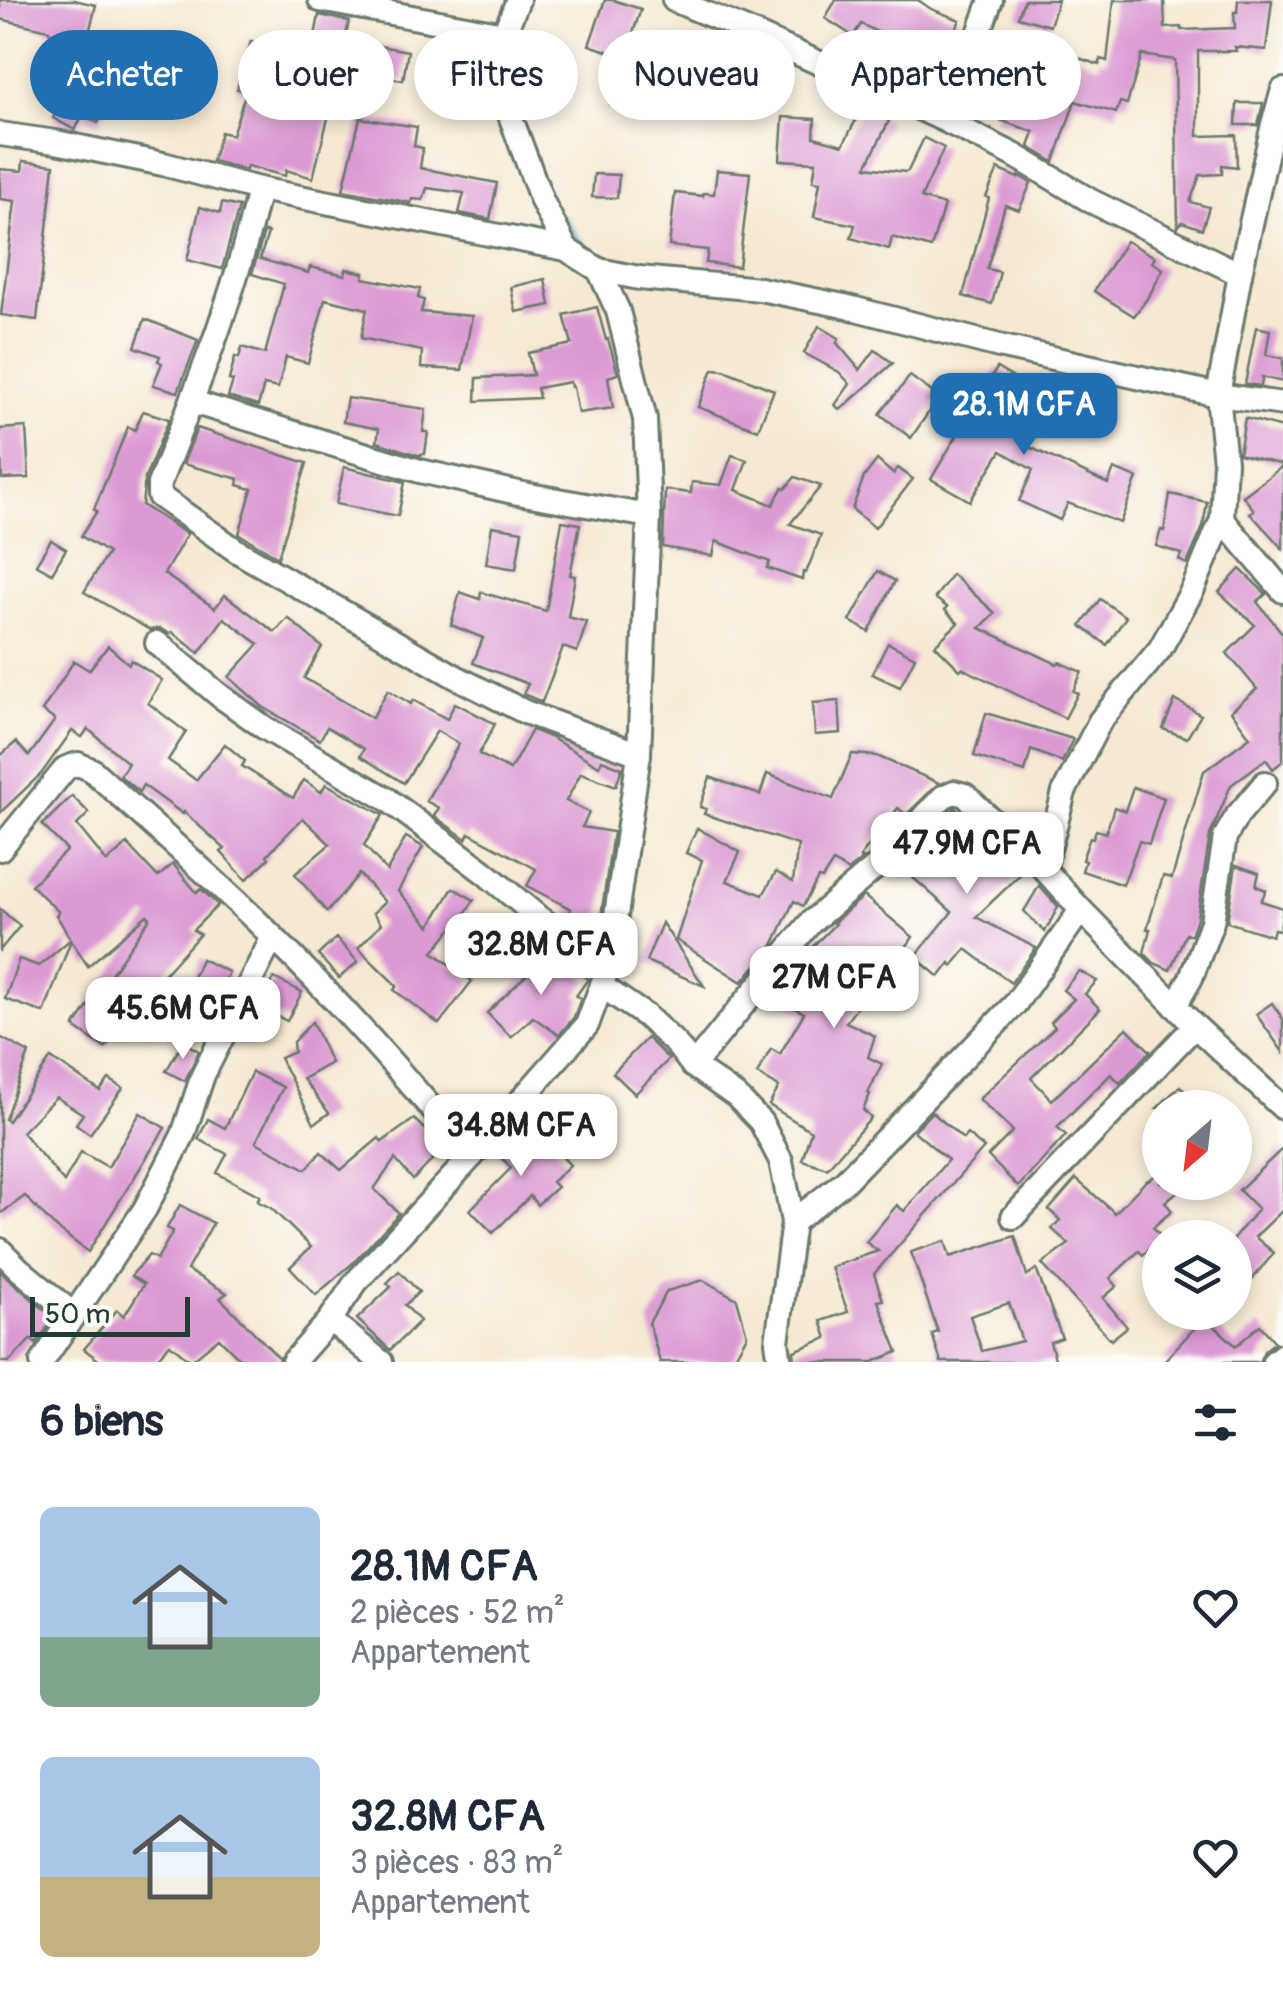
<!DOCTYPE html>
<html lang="fr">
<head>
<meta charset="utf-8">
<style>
  body { margin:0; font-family:Pangolin,sans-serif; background:#f6f6f7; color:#1f2937; height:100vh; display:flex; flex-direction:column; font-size:38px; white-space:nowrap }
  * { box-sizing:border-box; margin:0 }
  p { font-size:32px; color:#747a83 }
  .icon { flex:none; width:55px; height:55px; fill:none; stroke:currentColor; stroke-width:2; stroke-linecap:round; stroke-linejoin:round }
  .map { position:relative; height:1362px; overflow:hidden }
  .panel { display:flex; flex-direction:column; background:#fff; flex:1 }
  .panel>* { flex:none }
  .top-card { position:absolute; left:30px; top:30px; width:1225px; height:90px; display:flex; gap:20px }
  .needle { width:65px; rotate:208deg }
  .tools { position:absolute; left:1142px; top:1090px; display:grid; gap:20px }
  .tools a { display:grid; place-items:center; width:110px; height:110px; border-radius:50%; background:#fff; box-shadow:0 5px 15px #0003; font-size:50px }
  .scale { position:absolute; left:30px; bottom:25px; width:160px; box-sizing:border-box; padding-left:10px; border:5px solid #1f3d34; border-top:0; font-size:28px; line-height:35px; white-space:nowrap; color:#1f3d34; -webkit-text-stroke:8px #fdfcf7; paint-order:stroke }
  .price { position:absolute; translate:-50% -85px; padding:0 22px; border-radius:20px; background:#fff; color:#222; font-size:32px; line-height:65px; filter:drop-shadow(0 2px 5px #0008) }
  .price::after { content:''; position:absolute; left:50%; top:60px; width:30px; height:22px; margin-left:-15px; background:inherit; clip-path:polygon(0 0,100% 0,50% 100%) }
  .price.on { background:#1f6fb2; color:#fff }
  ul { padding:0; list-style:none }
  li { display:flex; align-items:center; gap:30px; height:250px; padding:0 40px }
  li span { display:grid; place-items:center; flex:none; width:280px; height:200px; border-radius:15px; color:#555 }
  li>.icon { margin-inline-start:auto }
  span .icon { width:120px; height:120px; fill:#fffc; stroke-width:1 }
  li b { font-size:42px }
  h2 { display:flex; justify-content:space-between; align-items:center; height:120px; padding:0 40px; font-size:42px }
  .tag { padding:0 35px; border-radius:45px; background:#fff; box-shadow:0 5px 15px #0003; font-size:35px; line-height:90px }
  .tag.on { background:#1f6fb2; color:#fff }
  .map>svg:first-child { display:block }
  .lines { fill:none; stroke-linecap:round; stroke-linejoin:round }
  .stream { stroke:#4eadcd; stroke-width:6 }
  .building { fill:#dc9ad4; fill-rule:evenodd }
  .minor-casing { stroke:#6a796c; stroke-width:28 }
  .minor { stroke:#fff; stroke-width:22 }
</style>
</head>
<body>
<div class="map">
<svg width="1283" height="1362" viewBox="0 0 1283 1362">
  <rect width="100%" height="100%" fill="#fdfcf7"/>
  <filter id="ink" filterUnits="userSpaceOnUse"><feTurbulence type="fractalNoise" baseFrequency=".01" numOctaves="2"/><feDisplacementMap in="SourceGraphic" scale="20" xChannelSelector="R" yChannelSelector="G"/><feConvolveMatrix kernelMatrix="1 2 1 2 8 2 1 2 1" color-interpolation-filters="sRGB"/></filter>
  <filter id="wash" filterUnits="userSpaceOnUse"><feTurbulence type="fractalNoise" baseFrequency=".0048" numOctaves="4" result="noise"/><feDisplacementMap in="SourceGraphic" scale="40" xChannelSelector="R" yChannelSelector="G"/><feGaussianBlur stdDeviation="2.25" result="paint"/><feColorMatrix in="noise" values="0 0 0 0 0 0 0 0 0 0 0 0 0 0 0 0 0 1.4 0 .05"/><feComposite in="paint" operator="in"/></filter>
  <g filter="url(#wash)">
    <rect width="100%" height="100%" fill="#f6e9d3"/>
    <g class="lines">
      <polyline class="stream" points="562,217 578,240 588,250"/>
    </g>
    <g id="blocks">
      <g class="building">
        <polygon points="0,0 74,0 96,5 87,41 49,32 49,30 0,19"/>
        <polygon points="605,0 613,0 641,9 625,57 589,45"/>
        <polygon points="836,0 918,0 931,9 960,20 947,50 954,53 928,96 908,87 925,55 861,24 853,36 825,18"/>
        <polygon points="1024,0 1058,0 1050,26 1018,17"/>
        <polygon points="1114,0 1164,0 1165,28 1181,27 1181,30 1235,28 1234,12 1237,12 1238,0 1272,0 1266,50 1235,47 1236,51 1198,51 1198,136 1236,135 1237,167 1222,165 1222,174 1200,175 1190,202 1209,207 1202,229 1182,222 1178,227 1175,60 1142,55 1127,104 1120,102 1116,113 1075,101 1054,162 1029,147 1034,132 994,118 1010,82 1030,90 1037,70 1047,74 1053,57 1074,62 1076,57 1099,65 1101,59 1107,61"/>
        <polygon points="319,15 349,21 345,40 408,51 403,80 371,75 372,69 342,62 313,178 286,170 285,176 247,166 246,170 212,161 221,132 232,135 246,92 237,89 251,41 273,47 272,49 307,56 308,46 313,47"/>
        <polygon points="719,46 742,54 723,116 700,108"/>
        <polygon points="433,56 469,56 469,102 435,102"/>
        <polygon points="79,69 101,81 95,92 111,100 98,123 83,115 75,130 53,118"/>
        <polygon points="614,74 660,86 654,115 610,104"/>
        <polygon points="1237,103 1263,103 1258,125 1236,125"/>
        <polygon points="862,108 889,121 866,167 905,172 908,171 924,138 944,148 921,198 944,205 931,248 892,237 889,249 851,238 855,225 814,217 820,182 813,181 816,162 780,160 783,117 815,119 814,137 843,145"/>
        <polygon points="360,118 417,127 414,146 423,148 420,168 497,183 490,219 459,213 464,193 427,188 423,200 412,199 411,203 343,190"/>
        <polygon points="23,161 54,165 37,320 1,315 15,201 0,199 0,169 22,171"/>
        <polygon points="998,169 1018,178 1019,176 1031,183 1019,210 1005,205 987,269 1000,272 992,304 963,296 989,198 986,197"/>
        <polygon points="717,170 750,173 739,267 706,263 708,250 669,246 675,193 703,196 703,193 714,194"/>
        <polygon points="594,174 619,175 617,198 592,197"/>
        <polygon points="222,203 239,207 222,269 187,260 200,207 220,213"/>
        <polygon points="264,232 268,233 260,259 308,273 310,267 345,275 346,269 364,273 363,278 420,289 418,298 424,300 421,312 472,316 462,370 421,368 422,351 361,338 367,309 325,299 308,363 286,357 278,388 264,385 258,406 228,397 233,381 229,380 235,357 239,358 242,347 265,354 284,284 252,274"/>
        <polygon points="1126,241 1155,257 1152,262 1163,269 1149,296 1134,316 1094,291"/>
        <polygon points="545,279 550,305 516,312 511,287"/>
        <polygon points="597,307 606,340 608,339 618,374 608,377 613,408 578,413 573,387 571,387 570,382 537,388 539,398 476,401 477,378 533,375 528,353 572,344 564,315"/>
        <polygon points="145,319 198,340 178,392 153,385 162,363 158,361 160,356 135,347"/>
        <polygon points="819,326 839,338 837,343 860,370 875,350 893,363 840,410 835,405 850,384 839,372 804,353"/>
        <polygon points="1256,327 1270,330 1266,355 1283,358 1283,382 1262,377 1261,386 1245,384"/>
        <polygon points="997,368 1040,394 1017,435 1025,440 1023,444 1108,484 1114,469 1137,478 1120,523 1068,503 1060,520 1019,501 1033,470 1001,451 970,501 931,479"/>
        <polygon points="713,369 724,370 774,390 758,430 698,407"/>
        <polygon points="910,376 939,397 911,438 880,414"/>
        <polygon points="347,398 426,409 423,432 428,432 425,454 421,454 421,456 377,442 379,429 343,422"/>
        <polygon points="143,411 169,419 145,478 142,505 187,534 164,574 215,608 225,595 275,632 288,618 322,647 304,678 372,718 388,690 411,704 413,700 447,719 455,703 495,724 479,754 510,770 532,730 552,738 599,766 602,760 622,768 616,786 581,773 566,801 589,813 582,827 613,832 599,931 568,919 571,909 527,886 536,869 469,833 466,839 434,816 439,808 426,801 459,744 437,731 404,783 360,756 364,749 327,727 320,740 263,707 229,677 259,644 224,618 199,653 172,632 170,634 159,628 150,630 84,592 108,553 81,536 97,511 94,509 128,427 135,430"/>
        <polygon points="1245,418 1283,428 1283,465 1239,454"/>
        <polygon points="26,427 29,478 2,479 0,429"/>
        <polygon points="197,428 307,463 278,557 239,534 252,489 238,485 239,479 183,464"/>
        <polygon points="732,455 747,460 736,490 773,505 782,488 785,489 795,477 821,486 790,524 821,535 806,573 803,572 802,580 767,568 770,562 716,541 713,556 663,547 665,490 691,493 692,482 721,485"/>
        <polygon points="877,460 893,474 898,468 913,479 875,528 852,509 864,477"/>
        <polygon points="1283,466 1283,549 1250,513 1254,510 1243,496"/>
        <polygon points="344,467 405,482 398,516 336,504"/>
        <polygon points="1170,494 1207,502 1203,527 1187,564 1179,560 1182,554 1156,546 1161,530 1164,531"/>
        <polygon points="562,521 580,524 570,575 575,576 568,617 587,622 577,652 563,647 542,702 523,694 528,684 473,663 483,638 451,625 460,592 480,599 481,592 546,611"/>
        <polygon points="492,526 522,531 516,569 486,564"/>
        <polygon points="51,540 66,549 52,573 36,564"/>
        <polygon points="1240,569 1266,594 1257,602 1283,634 1283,761 1273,769 1266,759 1231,785 1210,835 1197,918 1191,935 1186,933 1170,970 1154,963 1144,953 1150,929 1147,929 1163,876 1172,878 1204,771 1250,737 1231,711 1257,689 1227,653 1255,625 1219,592"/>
        <polygon points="878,571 895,581 869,632 850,621"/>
        <polygon points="952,574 995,613 980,628 1057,664 1059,662 1082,672 1073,691 1078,693 1065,718 962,668 960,670 935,645 958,623 945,610 947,607 935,598"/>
        <polygon points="1100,599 1126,617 1107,645 1081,626"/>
        <polygon points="888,643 915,657 900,687 872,674"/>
        <polygon points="108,646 129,664 131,660 162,680 148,703 186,732 168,760 196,780 225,744 245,761 242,766 293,798 304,780 321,792 326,784 383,815 364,845 387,871 406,837 423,847 398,891 430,926 453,888 474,900 457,927 454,926 433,952 472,981 439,1024 394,990 397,986 358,948 381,924 373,913 385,902 359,874 327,912 295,874 330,844 303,818 267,855 269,858 246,880 221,852 225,849 184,812 183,814 143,785 139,792 120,776 128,763 88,729 82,737 72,731 41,774 0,813 0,756 16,742 29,756 55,720 42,711 74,661 89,670"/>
        <polygon points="1175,700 1201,715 1187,738 1163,729"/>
        <polygon points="839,701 841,733 815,735 813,703"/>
        <polygon points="986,713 1073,739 1062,762 1031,750 1025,772 974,756"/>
        <polygon points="852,754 877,756 939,783 906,815 898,808 860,857 863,858 848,871 833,862 822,879 818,878 803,906 794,901 773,945 742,982 676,940 702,860 686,853 697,828 740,852 727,881 763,895 776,872 793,882 798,845 704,814 706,809 700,807 710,777 760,795 767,774 833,799"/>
        <polygon points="1133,787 1164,798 1149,844 1139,841 1123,885 1082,871 1085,861 1082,860 1090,837 1093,838 1096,830 1106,833 1114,807 1125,811"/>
        <polygon points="72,796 89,813 77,825 107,862 127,844 158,877 173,864 197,893 201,889 218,905 193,930 200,934 157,982 153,979 124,1016 126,1018 105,1048 74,1027 98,992 112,1003 102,987 150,918 147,915 88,966 71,940 44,1013 5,999 19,959 39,966 71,939 56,915 59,912 31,885 67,850 42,825"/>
        <polygon points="955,808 1024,871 976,917 1036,948 1011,983 966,949 952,966 950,963 939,977 915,957 952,912 902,868 928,838 927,836"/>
        <polygon points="1236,865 1259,873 1256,886 1266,890 1261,901 1283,908 1280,930 1274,929 1272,936 1227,922"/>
        <polygon points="1039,886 1058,907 1045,932 1024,911"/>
        <polygon points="864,896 913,937 879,986 875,983 846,1022 875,1036 868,1057 882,1064 868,1093 870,1094 863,1110 871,1118 827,1168 802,1160 811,1131 769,1105 779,1087 757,1074 771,1049 780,1054 804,1013 783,1002 810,949 835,924 833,923"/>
        <polygon points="0,909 20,926 0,950"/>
        <polygon points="662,923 704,986 646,961"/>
        <polygon points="336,938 358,962 339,978 318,955"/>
        <polygon points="547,955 550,957 552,955 588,979 576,996 581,998 574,1017 559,1035 533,1017 511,1037 487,1013"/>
        <polygon points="201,959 229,972 225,981 232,984 220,1009 186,994"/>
        <polygon points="1079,971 1097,981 1085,994 1100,1009 1031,1078 1052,1100 1127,1028 1150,1051 1120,1083 1111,1074 1057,1127 1066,1135 1018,1187 988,1156 1013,1131 979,1099 1055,1027 1051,1022 1074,999 1063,990"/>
        <polygon points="274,978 302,992 287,1021 259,1007"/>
        <polygon points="1272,1003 1283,1019 1283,1052 1256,1014"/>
        <polygon points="312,1022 331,1063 303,1079 329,1113 314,1124 280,1058 294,1052 293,1042"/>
        <polygon points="0,1037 29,1053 5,1119 8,1121 51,1058 100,1091 109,1079 123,1088 90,1134 76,1124 83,1114 56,1097 22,1132 64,1182 81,1152 108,1167 140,1113 165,1128 88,1252 53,1225 25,1196 0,1214"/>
        <polygon points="647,1038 669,1059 635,1094 613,1073"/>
        <polygon points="183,1042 199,1051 185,1081 166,1071"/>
        <polygon points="252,1072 283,1087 256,1142 306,1169 321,1152 341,1170 379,1138 382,1142 414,1119 444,1148 413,1180 395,1159 374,1189 399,1213 354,1262 316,1295 290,1267 311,1247 271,1208 257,1201 260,1196 217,1173 227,1154 198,1139 208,1119 225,1128"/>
        <polygon points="1180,1086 1202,1108 1157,1108"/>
        <polygon points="932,1112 963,1139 967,1134 984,1148 874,1274 883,1300 878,1301 898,1352 873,1362 795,1362 794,1351 827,1338 821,1321 848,1312 831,1267 878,1251 866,1242 897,1205 904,1211 948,1160 914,1131"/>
        <polygon points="532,1125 570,1165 552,1182 557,1187 537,1205 530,1196 493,1233 470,1210 511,1168 499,1155"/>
        <polygon points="1283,1148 1283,1210 1255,1237 1274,1253 1235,1300 1234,1238 1258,1209 1239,1190"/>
        <polygon points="1160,1173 1160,1182 1188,1182 1165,1202 1172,1211 1153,1227 1162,1237 1143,1255 1139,1251 1110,1278 1117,1286 1103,1298 1127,1327 1111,1340 1042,1264 1069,1244 1052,1229 1060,1220 1049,1210 1076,1179 1115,1213 1145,1182"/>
        <polygon points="180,1205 213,1223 187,1270 227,1293 220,1298 279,1358 278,1362 243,1362 219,1338 191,1361 170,1344 154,1362 101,1362 84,1349 117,1310 124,1316 144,1284 131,1276 149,1255 157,1259 173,1231 167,1228"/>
        <path d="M1015,1236l12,40 9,-7 26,69 -12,4 6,20h-115l-9,-28 6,-2 -27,-80 34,-11 5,16zM1009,1303l13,38 -40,10 -12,-35z"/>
        <polygon points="0,1271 54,1318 36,1344 31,1339 9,1362 0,1362"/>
        <polygon points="399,1271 419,1292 405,1305 420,1321 390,1350 357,1319 391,1287 387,1283"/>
        <polygon points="703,1280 737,1299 747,1335 732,1362 660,1362 649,1323 667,1291"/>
        <polygon points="1205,1317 1236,1346 1260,1325 1275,1342 1264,1351 1259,1362 1163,1362"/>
      </g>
    </g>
  </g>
  <g filter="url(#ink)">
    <use href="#blocks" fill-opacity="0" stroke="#6a796c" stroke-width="2.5"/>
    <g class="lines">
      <defs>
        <g id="minor">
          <polyline points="320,0 504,34"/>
          <polyline points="518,0 504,34 508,110 542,201 566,249"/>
          <polyline points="674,0 753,33 940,118 1014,155 1091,201 1240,274"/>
          <polyline points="940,118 978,36 991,0"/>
          <polyline points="0,134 56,142 163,164 259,189 566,249 599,270 639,278 760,289 844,306 1003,347 1218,395 1283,404"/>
          <path d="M259,189c-22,101 -62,199 -100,295v12l78,55 219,126 69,35 114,42"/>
          <polyline points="192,402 420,471 518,493 649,516"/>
          <polyline points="1222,519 1283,591"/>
          <polyline points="157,643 219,695 265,728 387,799 484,872 538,917 609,965"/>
          <path d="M0,849l66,-81 12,-4 14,6c62,57 126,112 185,171 69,68 133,141 195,215"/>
          <polyline points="1044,869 1064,792 1100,721 1160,649 1193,589 1222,519 1225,462 1218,395 1240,274 1273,124 1283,90"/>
          <polyline points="603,987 646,1016 676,1044 693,1066 736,1096 761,1122 781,1161 793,1222 777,1342 780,1362"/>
          <polyline points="1175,1006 1191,978 1212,922 1225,837 1237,816 1265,783"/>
          <polyline points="693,1066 810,923 884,860 943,797 954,792 965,795 1044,869 1081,910 1195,1026 1283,1108"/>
          <polyline points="1013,1217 1195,1026"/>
          <polyline points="793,1222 845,1181 1015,1004 1081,910"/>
          <polyline points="0,1250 19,1269 74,1315"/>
          <polyline points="330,1320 381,1362"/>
          <polyline points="42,1362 145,1209 183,1135 203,1075 273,937"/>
          <polyline points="293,1362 330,1320 356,1282 472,1156 587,1025 609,965 639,754 649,516 645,419 618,311 599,270"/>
          <polyline points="1274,1362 1283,1355"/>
        </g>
      </defs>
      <use href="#minor" class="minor-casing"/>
      <use href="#minor" class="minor"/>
    </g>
  </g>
</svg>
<div class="tools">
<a><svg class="needle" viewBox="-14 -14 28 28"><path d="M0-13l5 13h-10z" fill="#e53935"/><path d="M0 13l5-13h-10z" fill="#747a83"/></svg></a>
<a><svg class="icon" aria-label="layers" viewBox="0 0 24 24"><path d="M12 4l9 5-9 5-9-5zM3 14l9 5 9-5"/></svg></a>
</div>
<div class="scale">50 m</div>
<b class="price on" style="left:1024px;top:458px">28.1M CFA</b>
<b class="price" style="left:967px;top:897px">47.9M CFA</b>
<b class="price" style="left:541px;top:998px">32.8M CFA</b>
<b class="price" style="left:834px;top:1031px">27M CFA</b>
<b class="price" style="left:183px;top:1062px">45.6M CFA</b>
<b class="price" style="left:521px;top:1179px">34.8M CFA</b>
<div class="top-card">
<a class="tag on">Acheter</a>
<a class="tag">Louer</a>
<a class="tag">Filtres</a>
<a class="tag">Nouveau</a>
<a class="tag">Appartement</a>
</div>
</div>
<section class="panel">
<h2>6 biens<svg class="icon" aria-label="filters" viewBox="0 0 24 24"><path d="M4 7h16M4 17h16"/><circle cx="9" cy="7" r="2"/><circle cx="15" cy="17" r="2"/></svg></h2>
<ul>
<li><span style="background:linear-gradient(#a9c7e8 65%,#7fa58c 0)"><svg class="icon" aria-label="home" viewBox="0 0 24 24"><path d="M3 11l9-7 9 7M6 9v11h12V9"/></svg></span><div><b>28.1M CFA</b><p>2 pièces · 52 m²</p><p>Appartement</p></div><svg class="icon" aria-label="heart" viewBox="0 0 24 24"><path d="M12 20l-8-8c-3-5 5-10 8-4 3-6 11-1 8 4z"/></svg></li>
<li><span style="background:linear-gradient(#a9c7e8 60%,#c2b280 0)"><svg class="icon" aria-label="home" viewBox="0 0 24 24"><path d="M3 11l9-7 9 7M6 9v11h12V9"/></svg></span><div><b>32.8M CFA</b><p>3 pièces · 83 m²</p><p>Appartement</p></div><svg class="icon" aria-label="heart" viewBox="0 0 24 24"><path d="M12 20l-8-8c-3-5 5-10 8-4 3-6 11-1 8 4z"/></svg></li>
</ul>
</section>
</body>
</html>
